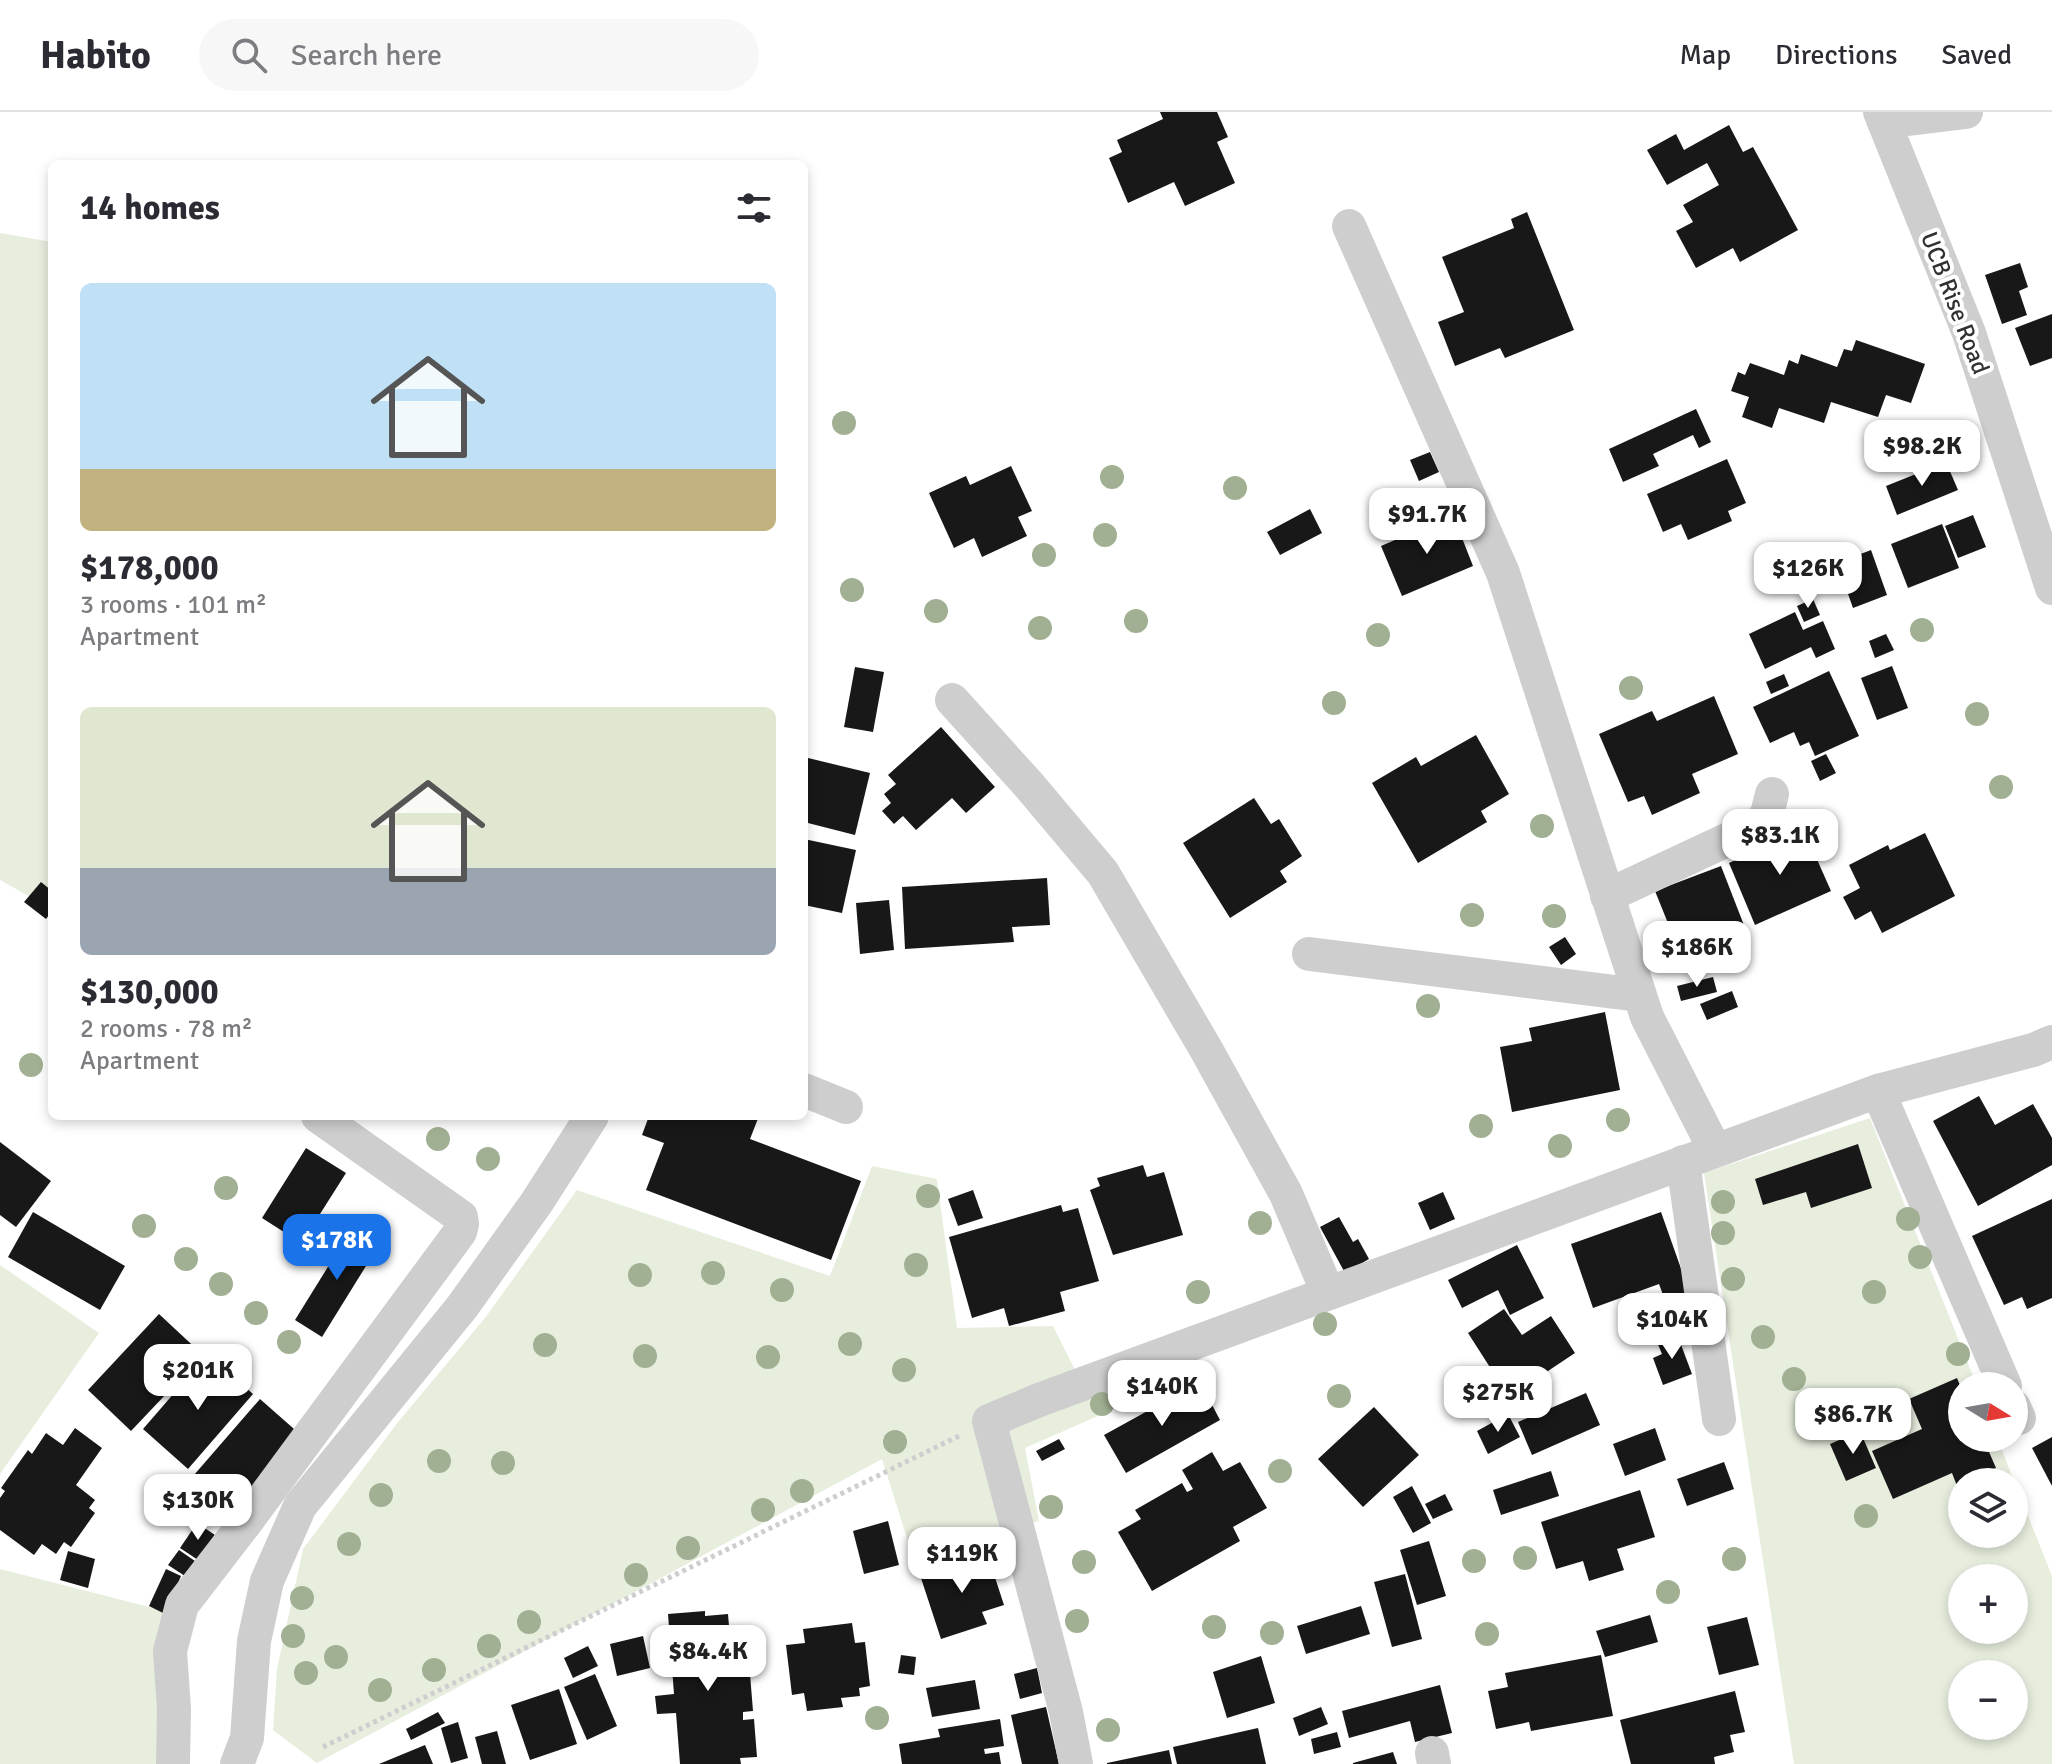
<!DOCTYPE html>
<html lang="en">
<head>
<meta charset="utf-8">
<style>
  body { margin:0; font-family:Signika,sans-serif; background:#f7f7f7; color:#2b2b33; height:100vh; display:flex; flex-direction:column; font-size:30px; white-space:nowrap }
  * { box-sizing:border-box; margin:0 }
  p { font-size:26px; color:#7c7c81 }
  .icon { flex:none; width:44px; height:44px; fill:none; stroke:currentColor; stroke-width:2; stroke-linecap:round; stroke-linejoin:round }
  .map { position:relative; flex:1; overflow:hidden }
  .side { position:absolute; left:48px; top:48px; width:760px; height:960px; display:flex; flex-direction:column; background:#fff; border-radius:12px; box-shadow:0 4px 12px #0003 }
  .side>* { flex:none }
  .needle { width:52px; rotate:101deg }
  .tools { position:absolute; left:1948px; top:1260px; display:grid; gap:16px }
  .tools a { display:grid; place-items:center; width:80px; height:80px; border-radius:50%; background:#fff; box-shadow:0 4px 12px #0003; font-size:40px }
  .price { position:absolute; translate:-50% -68px; padding:0 18px; border-radius:16px; background:#fff; color:#222; font-size:26px; line-height:52px; filter:drop-shadow(0 2px 4px #0008) }
  .price::after { content:''; position:absolute; left:50%; top:48px; width:24px; height:18px; margin-left:-12px; background:inherit; clip-path:polygon(0 0,100% 0,50% 100%) }
  .price.selected { background:#1a73e8; color:#fff }
  ul { padding:0; list-style:none }
  li { display:grid; align-content:center; gap:16px; height:424px; padding:0 32px }
  li span { display:grid; place-items:center; height:248px; border-radius:12px; color:#555 }
  li>.icon { margin-inline-start:auto }
  span .icon { width:144px; height:144px; fill:#fffc; stroke-width:1 }
  li b { font-size:34px }
  h2 { display:flex; justify-content:space-between; align-items:center; height:96px; padding:0 32px; font-size:34px }
  header { display:flex; align-items:center; gap:48px; box-sizing:border-box; height:112px; padding:0 40px; background:#fff; border-bottom:2px solid #e1e1e2 }
  header strong { font-size:38px }
  nav { display:flex; gap:44px; margin-inline-start:auto; font-size:28px }
  .search { width:560px; height:72px; background:#f7f7f7; display:flex; align-items:center; gap:20px; box-sizing:border-box; padding:0 28px; border-radius:44px; color:#7c7c81; font-size:30px }
  .map>svg:first-child { display:block }
  .green { fill:#e7eede; fill-rule:evenodd }
  .building { fill:#181818 }
  .lines { fill:none; stroke-linecap:round; stroke-linejoin:round }
  .path { stroke:#cecece; stroke-width:5; stroke-dasharray:4 4; stroke-linecap:butt }
  .minor { stroke:#cecece; stroke-width:34 }
  .tree { fill:#a1b093 }
  .labels { text-anchor:middle; dominant-baseline:central; stroke-width:8; stroke-linejoin:round; paint-order:stroke }
  .street-label { font-size:24px; fill:#313131; stroke:#fff }
</style>
</head>
<body>
<header>
<strong>Habito</strong>
<div class="search"><svg class="icon" aria-label="search" viewBox="0 0 24 24"><circle cx="10" cy="10" r="6"/><path d="M15 15l6 6"/></svg>Search here</div>
<nav><a>Map</a><a>Directions</a><a>Saved</a></nav>
</header>
<div class="map">
<svg width="2052" height="1652" viewBox="0 0 2052 1652">
  <rect width="100%" height="100%" fill="#fff"/>
  <g class="green">
    <polygon points="0,121 52,130 52,797 0,768"/>
    <path d="M1870,1006l107,268h-15v52h35l55,138v188h-258l-90,-591zM1962,1370h52v52h-52zM1962,1466h52v52h-52zM1962,1562h52v52h-52z"/>
    <polygon points="872,1054 937,1067 957,1216 1053,1214 1098,1304 1025,1336 1039,1409 912,1442 882,1347 317,1651 273,1618 277,1557 303,1437 398,1310 485,1206 577,1078 830,1164"/>
    <polygon points="0,1153 99,1221 0,1362"/>
    <polygon points="0,1457 173,1501 159,1652 0,1652"/>
  </g>
  <g class="building">
    <polygon points="1160,0 1217,0 1228,25 1217,30 1235,71 1185,94 1174,70 1128,91 1109,46 1122,40 1117,28 1163,7"/>
    <polygon points="1729,13 1743,40 1753,35 1798,118 1740,150 1733,136 1696,156 1676,119 1693,110 1683,93 1719,73 1707,51 1667,73 1647,38 1676,22 1684,38"/>
    <polygon points="1527,100 1574,218 1505,246 1500,236 1455,254 1438,210 1464,200 1442,145 1514,116 1511,107"/>
    <polygon points="2020,151 2028,175 2019,179 2027,203 2002,212 1985,163"/>
    <polygon points="2052,202 2052,246 2030,254 2015,216"/>
    <polygon points="1856,228 1925,252 1911,291 1886,283 1878,305 1831,290 1824,311 1779,296 1772,316 1742,305 1749,285 1731,279 1738,260 1745,263 1750,251 1784,263 1789,248 1798,252 1801,242 1837,255 1844,237 1852,239"/>
    <polygon points="1696,297 1711,330 1699,336 1693,323 1653,342 1659,354 1623,370 1609,337"/>
    <polygon points="1430,340 1439,360 1419,369 1410,348"/>
    <polygon points="1727,347 1746,391 1728,399 1732,409 1688,428 1681,412 1663,420 1647,382"/>
    <polygon points="1946,350 1958,378 1897,403 1886,374"/>
    <polygon points="1011,354 1032,399 1018,405 1027,424 982,445 974,426 954,436 929,381 966,364 970,373"/>
    <polygon points="1310,397 1322,421 1280,443 1267,420"/>
    <polygon points="1453,403 1473,454 1402,484 1381,434"/>
    <polygon points="1973,403 1986,435 1958,446 1945,414"/>
    <polygon points="1942,412 1959,456 1908,476 1891,432"/>
    <polygon points="1871,438 1887,483 1853,496 1837,451"/>
    <polygon points="1813,487 1820,503 1804,510 1797,494"/>
    <polygon points="1795,500 1803,518 1823,509 1835,537 1816,546 1811,535 1765,557 1749,522"/>
    <polygon points="1886,522 1894,538 1875,546 1869,529"/>
    <polygon points="1892,554 1908,596 1877,608 1861,566"/>
    <polygon points="855,555 884,560 873,620 844,615"/>
    <polygon points="1829,559 1859,624 1815,644 1809,630 1800,634 1794,620 1770,631 1753,595"/>
    <polygon points="1784,562 1789,574 1771,582 1766,570"/>
    <polygon points="1714,584 1738,642 1692,662 1700,681 1652,703 1644,684 1628,690 1599,622 1652,599 1657,609"/>
    <polygon points="941,615 995,675 966,701 952,686 916,718 903,704 894,712 882,699 891,691 884,682 896,672 888,663"/>
    <polygon points="1476,623 1509,682 1481,699 1487,710 1418,751 1372,671 1416,645 1421,654"/>
    <polygon points="1826,642 1836,661 1820,669 1811,649"/>
    <polygon points="804,645 870,661 855,723 804,710"/>
    <polygon points="1254,686 1271,712 1279,707 1302,744 1280,759 1287,770 1230,806 1183,731"/>
    <polygon points="1804,718 1831,779 1755,813 1729,751"/>
    <polygon points="1925,721 1955,784 1882,821 1871,799 1855,808 1843,785 1860,776 1849,753 1888,733 1890,738"/>
    <polygon points="804,727 856,738 842,801 804,793"/>
    <polygon points="1721,754 1747,821 1682,846 1655,779"/>
    <polygon points="1047,766 1050,813 1012,815 1014,830 905,837 902,775"/>
    <polygon points="41,770 52,779 52,799 46,807 24,790"/>
    <polygon points="889,788 894,838 860,842 856,791"/>
    <polygon points="1565,825 1576,842 1561,853 1549,835"/>
    <polygon points="1713,865 1717,880 1681,889 1677,874"/>
    <polygon points="1732,879 1738,895 1707,908 1700,892"/>
    <polygon points="1605,900 1620,978 1512,1000 1500,935 1532,929 1529,916"/>
    <polygon points="1979,984 1995,1013 2033,992 2052,1026 2052,1053 1978,1094 1933,1009"/>
    <polygon points="649,1004 759,1004 750,1027 861,1069 831,1148 646,1078 664,1031 642,1023"/>
    <polygon points="0,1030 51,1069 16,1115 0,1103"/>
    <polygon points="1858,1032 1872,1076 1811,1096 1806,1080 1763,1093 1755,1067"/>
    <polygon points="306,1036 346,1061 320,1102 342,1117 323,1145 262,1106"/>
    <polygon points="1143,1053 1147,1065 1164,1060 1183,1123 1113,1143 1090,1078 1100,1074 1097,1066"/>
    <polygon points="973,1078 983,1106 958,1114 948,1087"/>
    <polygon points="1443,1080 1455,1107 1430,1118 1418,1091"/>
    <polygon points="2052,1087 2052,1186 2027,1197 2022,1185 2004,1193 1972,1124"/>
    <polygon points="1061,1093 1063,1100 1078,1096 1099,1169 1060,1180 1065,1199 1009,1214 1004,1196 972,1206 949,1125"/>
    <polygon points="33,1100 125,1154 100,1198 8,1145"/>
    <polygon points="1661,1100 1690,1182 1666,1191 1659,1172 1593,1196 1571,1132"/>
    <polygon points="1339,1105 1353,1130 1358,1127 1369,1147 1345,1161 1320,1115"/>
    <polygon points="352,1116 379,1133 322,1225 295,1208"/>
    <polygon points="1517,1133 1544,1186 1510,1203 1498,1178 1462,1196 1448,1168"/>
    <polygon points="1504,1197 1522,1223 1551,1204 1575,1241 1509,1285 1468,1221"/>
    <polygon points="159,1202 203,1243 131,1319 88,1278"/>
    <polygon points="1677,1222 1692,1262 1663,1273 1653,1246 1662,1242 1657,1230"/>
    <polygon points="208,1242 253,1282 188,1357 143,1317"/>
    <polygon points="1957,1266 1962,1278 1962,1326 1983,1326 1996,1356 1957,1374 1952,1361 1893,1387 1872,1339 1922,1317 1909,1287"/>
    <polygon points="1200,1270 1220,1308 1126,1361 1104,1323"/>
    <polygon points="1586,1281 1600,1313 1532,1343 1518,1310"/>
    <polygon points="260,1287 302,1324 237,1400 194,1363"/>
    <polygon points="1374,1295 1419,1343 1363,1395 1318,1347"/>
    <polygon points="1508,1302 1520,1325 1488,1342 1477,1319"/>
    <polygon points="75,1316 102,1336 76,1373 95,1388 89,1396 95,1401 71,1435 64,1430 56,1442 42,1432 34,1443 0,1418 0,1386 5,1379 1,1376 28,1338 32,1342 46,1321 63,1333"/>
    <polygon points="1655,1316 1666,1348 1625,1364 1613,1332"/>
    <polygon points="1860,1319 1876,1356 1846,1369 1830,1332"/>
    <polygon points="2052,1325 2052,1374 2032,1336"/>
    <polygon points="1059,1327 1065,1337 1042,1349 1036,1339"/>
    <polygon points="1212,1340 1223,1359 1240,1350 1267,1396 1233,1415 1240,1429 1152,1479 1118,1420 1141,1407 1135,1398 1182,1371 1187,1380 1193,1377 1182,1358"/>
    <polygon points="1724,1350 1734,1377 1687,1394 1677,1367"/>
    <polygon points="1551,1359 1559,1384 1501,1403 1493,1378"/>
    <polygon points="1412,1374 1431,1411 1413,1421 1393,1385"/>
    <polygon points="1640,1378 1655,1425 1617,1437 1624,1458 1589,1469 1583,1449 1556,1457 1541,1410"/>
    <polygon points="1445,1382 1453,1398 1433,1407 1425,1392"/>
    <polygon points="888,1409 899,1453 864,1462 853,1419"/>
    <polygon points="197,1411 215,1423 198,1448 180,1436"/>
    <polygon points="1429,1429 1446,1484 1417,1493 1400,1438"/>
    <polygon points="179,1438 195,1449 185,1464 168,1453"/>
    <polygon points="68,1439 95,1447 88,1476 60,1468"/>
    <polygon points="987,1441 1004,1493 982,1500 987,1512 941,1527 920,1463"/>
    <polygon points="166,1457 181,1464 165,1502 149,1494"/>
    <polygon points="1405,1462 1422,1527 1392,1535 1374,1470"/>
    <polygon points="1361,1494 1370,1522 1306,1542 1297,1514"/>
    <polygon points="705,1499 705,1504 728,1502 733,1563 750,1562 753,1599 743,1600 743,1608 754,1607 757,1645 740,1646 741,1652 680,1652 676,1601 657,1602 655,1584 674,1582 668,1502"/>
    <polygon points="1650,1503 1658,1530 1605,1545 1596,1519"/>
    <polygon points="1747,1505 1759,1553 1719,1563 1707,1515"/>
    <polygon points="852,1511 855,1531 865,1530 870,1574 859,1576 860,1584 841,1586 843,1595 807,1599 804,1581 792,1583 786,1533 805,1531 803,1517"/>
    <polygon points="643,1524 650,1556 617,1564 610,1532"/>
    <polygon points="588,1534 598,1554 573,1566 564,1546"/>
    <polygon points="901,1543 916,1545 914,1563 898,1561"/>
    <polygon points="1601,1543 1613,1604 1531,1619 1529,1610 1496,1617 1488,1579 1508,1575 1505,1561"/>
    <polygon points="1261,1544 1275,1591 1227,1606 1213,1560"/>
    <polygon points="1037,1556 1042,1581 1020,1587 1014,1562"/>
    <polygon points="595,1562 617,1614 587,1628 564,1575"/>
    <polygon points="975,1568 980,1597 932,1605 926,1576"/>
    <polygon points="1440,1573 1452,1621 1415,1630 1410,1609 1349,1626 1342,1599"/>
    <polygon points="559,1577 577,1632 530,1648 511,1593"/>
    <polygon points="1735,1579 1745,1620 1730,1623 1734,1640 1714,1645 1715,1652 1631,1652 1620,1608"/>
    <polygon points="1046,1595 1059,1652 1022,1652 1011,1603"/>
    <polygon points="1321,1595 1328,1612 1299,1624 1293,1606"/>
    <polygon points="438,1600 445,1611 411,1628 406,1617"/>
    <polygon points="1000,1607 1004,1634 984,1637 985,1642 999,1640 1001,1652 902,1652 899,1632 940,1625 938,1617"/>
    <polygon points="458,1610 468,1646 451,1651 441,1616"/>
    <polygon points="1258,1616 1266,1652 1177,1652 1173,1635"/>
    <polygon points="497,1619 506,1652 482,1652 475,1625"/>
    <polygon points="1337,1620 1341,1635 1314,1642 1311,1627"/>
    <polygon points="425,1633 433,1652 379,1652"/>
    <polygon points="1169,1638 1172,1652 1107,1652 1107,1651"/>
    <polygon points="1393,1640 1397,1652 1353,1652 1353,1651"/>
  </g>
  <g class="lines">
    <polyline class="path" points="323,1635 959,1324"/>
    <g class="minor">
      <polyline points="1880,0 1969,221 2052,476"/>
      <polyline points="1884,10 1966,0"/>
      <polyline points="1349,114 1503,461 1647,905 1715,1038"/>
      <polyline points="952,588 1028,672 1103,761 1207,939 1286,1082 1328,1181"/>
      <polyline points="1607,784 1759,713 1767,702 1772,682"/>
      <polyline points="1309,842 1639,883"/>
      <polyline points="804,978 846,995"/>
      <polyline points="1878,979 2005,1274"/>
      <polyline points="1683,1050 1719,1307"/>
      <polyline points="2014,1295 2019,1306"/>
      <polyline points="1432,1641 1434,1652"/>
      <polyline points="173,1652 174,1597 170,1539 182,1493 246,1410 460,1120 462,1112 461,1105 318,1004"/>
      <polyline points="237,1652 247,1626 254,1529 267,1469 300,1394 462,1195 537,1090 592,1004"/>
      <polyline points="1076,1652 1066,1600 989,1309 1039,1288 1878,979 2033,938 2052,930"/>
    </g>
  </g>
  <g class="tree">
    <circle cx="844" cy="311" r="12"/>
    <circle cx="1112" cy="365" r="12"/>
    <circle cx="1235" cy="376" r="12"/>
    <circle cx="1105" cy="423" r="12"/>
    <circle cx="1044" cy="443" r="12"/>
    <circle cx="852" cy="478" r="12"/>
    <circle cx="936" cy="499" r="12"/>
    <circle cx="1136" cy="509" r="12"/>
    <circle cx="1040" cy="516" r="12"/>
    <circle cx="1922" cy="518" r="12"/>
    <circle cx="1378" cy="523" r="12"/>
    <circle cx="1631" cy="576" r="12"/>
    <circle cx="1334" cy="591" r="12"/>
    <circle cx="1977" cy="602" r="12"/>
    <circle cx="2001" cy="675" r="12"/>
    <circle cx="1542" cy="714" r="12"/>
    <circle cx="1472" cy="803" r="12"/>
    <circle cx="1554" cy="804" r="12"/>
    <circle cx="1428" cy="894" r="12"/>
    <circle cx="31" cy="953" r="12"/>
    <circle cx="1618" cy="1008" r="12"/>
    <circle cx="1481" cy="1014" r="12"/>
    <circle cx="438" cy="1027" r="12"/>
    <circle cx="1560" cy="1034" r="12"/>
    <circle cx="488" cy="1047" r="12"/>
    <circle cx="226" cy="1076" r="12"/>
    <circle cx="928" cy="1084" r="12"/>
    <circle cx="1723" cy="1090" r="12"/>
    <circle cx="1908" cy="1107" r="12"/>
    <circle cx="1260" cy="1111" r="12"/>
    <circle cx="144" cy="1114" r="12"/>
    <circle cx="1723" cy="1121" r="12"/>
    <circle cx="1920" cy="1145" r="12"/>
    <circle cx="186" cy="1147" r="12"/>
    <circle cx="916" cy="1153" r="12"/>
    <circle cx="713" cy="1161" r="12"/>
    <circle cx="640" cy="1163" r="12"/>
    <circle cx="1733" cy="1167" r="12"/>
    <circle cx="221" cy="1172" r="12"/>
    <circle cx="782" cy="1178" r="12"/>
    <circle cx="1198" cy="1180" r="12"/>
    <circle cx="1874" cy="1180" r="12"/>
    <circle cx="256" cy="1201" r="12"/>
    <circle cx="1325" cy="1212" r="12"/>
    <circle cx="1763" cy="1225" r="12"/>
    <circle cx="289" cy="1230" r="12"/>
    <circle cx="850" cy="1232" r="12"/>
    <circle cx="545" cy="1233" r="12"/>
    <circle cx="1958" cy="1242" r="12"/>
    <circle cx="645" cy="1244" r="12"/>
    <circle cx="768" cy="1245" r="12"/>
    <circle cx="904" cy="1258" r="12"/>
    <circle cx="1794" cy="1267" r="12"/>
    <circle cx="1339" cy="1284" r="12"/>
    <circle cx="1102" cy="1292" r="12"/>
    <circle cx="895" cy="1330" r="12"/>
    <circle cx="439" cy="1349" r="12"/>
    <circle cx="503" cy="1351" r="12"/>
    <circle cx="1280" cy="1359" r="12"/>
    <circle cx="802" cy="1379" r="12"/>
    <circle cx="381" cy="1383" r="12"/>
    <circle cx="1051" cy="1395" r="12"/>
    <circle cx="763" cy="1398" r="12"/>
    <circle cx="1866" cy="1404" r="12"/>
    <circle cx="349" cy="1432" r="12"/>
    <circle cx="688" cy="1436" r="12"/>
    <circle cx="1525" cy="1446" r="12"/>
    <circle cx="1734" cy="1447" r="12"/>
    <circle cx="1474" cy="1449" r="12"/>
    <circle cx="1084" cy="1450" r="12"/>
    <circle cx="636" cy="1463" r="12"/>
    <circle cx="1668" cy="1480" r="12"/>
    <circle cx="302" cy="1486" r="12"/>
    <circle cx="1077" cy="1509" r="12"/>
    <circle cx="529" cy="1510" r="12"/>
    <circle cx="1214" cy="1515" r="12"/>
    <circle cx="1272" cy="1521" r="12"/>
    <circle cx="1487" cy="1522" r="12"/>
    <circle cx="293" cy="1524" r="12"/>
    <circle cx="489" cy="1534" r="12"/>
    <circle cx="336" cy="1545" r="12"/>
    <circle cx="434" cy="1558" r="12"/>
    <circle cx="306" cy="1561" r="12"/>
    <circle cx="380" cy="1578" r="12"/>
    <circle cx="877" cy="1606" r="12"/>
    <circle cx="1108" cy="1618" r="12"/>
  </g>
  <g class="labels">
    <g class="street-label">
      <text transform="translate(1955 191) rotate(69)">UCB Rise Road</text>
    </g>
  </g>
</svg>
<div class="tools">
<a><svg class="needle" viewBox="-14 -14 28 28"><path d="M0-13l5 13h-10z" fill="#e53935"/><path d="M0 13l5-13h-10z" fill="#7c7c81"/></svg></a>
<a><svg class="icon" aria-label="layers" viewBox="0 0 24 24"><path d="M12 4l9 5-9 5-9-5zM3 14l9 5 9-5"/></svg></a>
<a>+</a>
<a>−</a>
</div>
<b class="price" style="left:1922px;top:376px">$98.2K</b>
<b class="price" style="left:1427px;top:444px">$91.7K</b>
<b class="price" style="left:1808px;top:498px">$126K</b>
<b class="price" style="left:1780px;top:765px">$83.1K</b>
<b class="price" style="left:1697px;top:877px">$186K</b>
<b class="price selected" style="left:337px;top:1170px">$178K</b>
<b class="price" style="left:1672px;top:1249px">$104K</b>
<b class="price" style="left:198px;top:1300px">$201K</b>
<b class="price" style="left:1162px;top:1316px">$140K</b>
<b class="price" style="left:1498px;top:1322px">$275K</b>
<b class="price" style="left:1853px;top:1344px">$86.7K</b>
<b class="price" style="left:198px;top:1430px">$130K</b>
<b class="price" style="left:962px;top:1483px">$119K</b>
<b class="price" style="left:708px;top:1581px">$84.4K</b>
<section class="side">
<h2>14 homes<svg class="icon" aria-label="filters" viewBox="0 0 24 24"><path d="M4 7h16M4 17h16"/><circle cx="9" cy="7" r="2"/><circle cx="15" cy="17" r="2"/></svg></h2>
<ul>
<li><span style="background:linear-gradient(#bfe0f5 75%,#c2b280 0)"><svg class="icon" aria-label="home" viewBox="0 0 24 24"><path d="M3 11l9-7 9 7M6 9v11h12V9"/></svg></span><div><b>$178,000</b><p>3 rooms · 101 m²</p><p>Apartment</p></div></li>
<li><span style="background:linear-gradient(#dfe7d0 65%,#9aa5b1 0)"><svg class="icon" aria-label="home" viewBox="0 0 24 24"><path d="M3 11l9-7 9 7M6 9v11h12V9"/></svg></span><div><b>$130,000</b><p>2 rooms · 78 m²</p><p>Apartment</p></div></li>
</ul>
</section>
</div>
</body>
</html>
